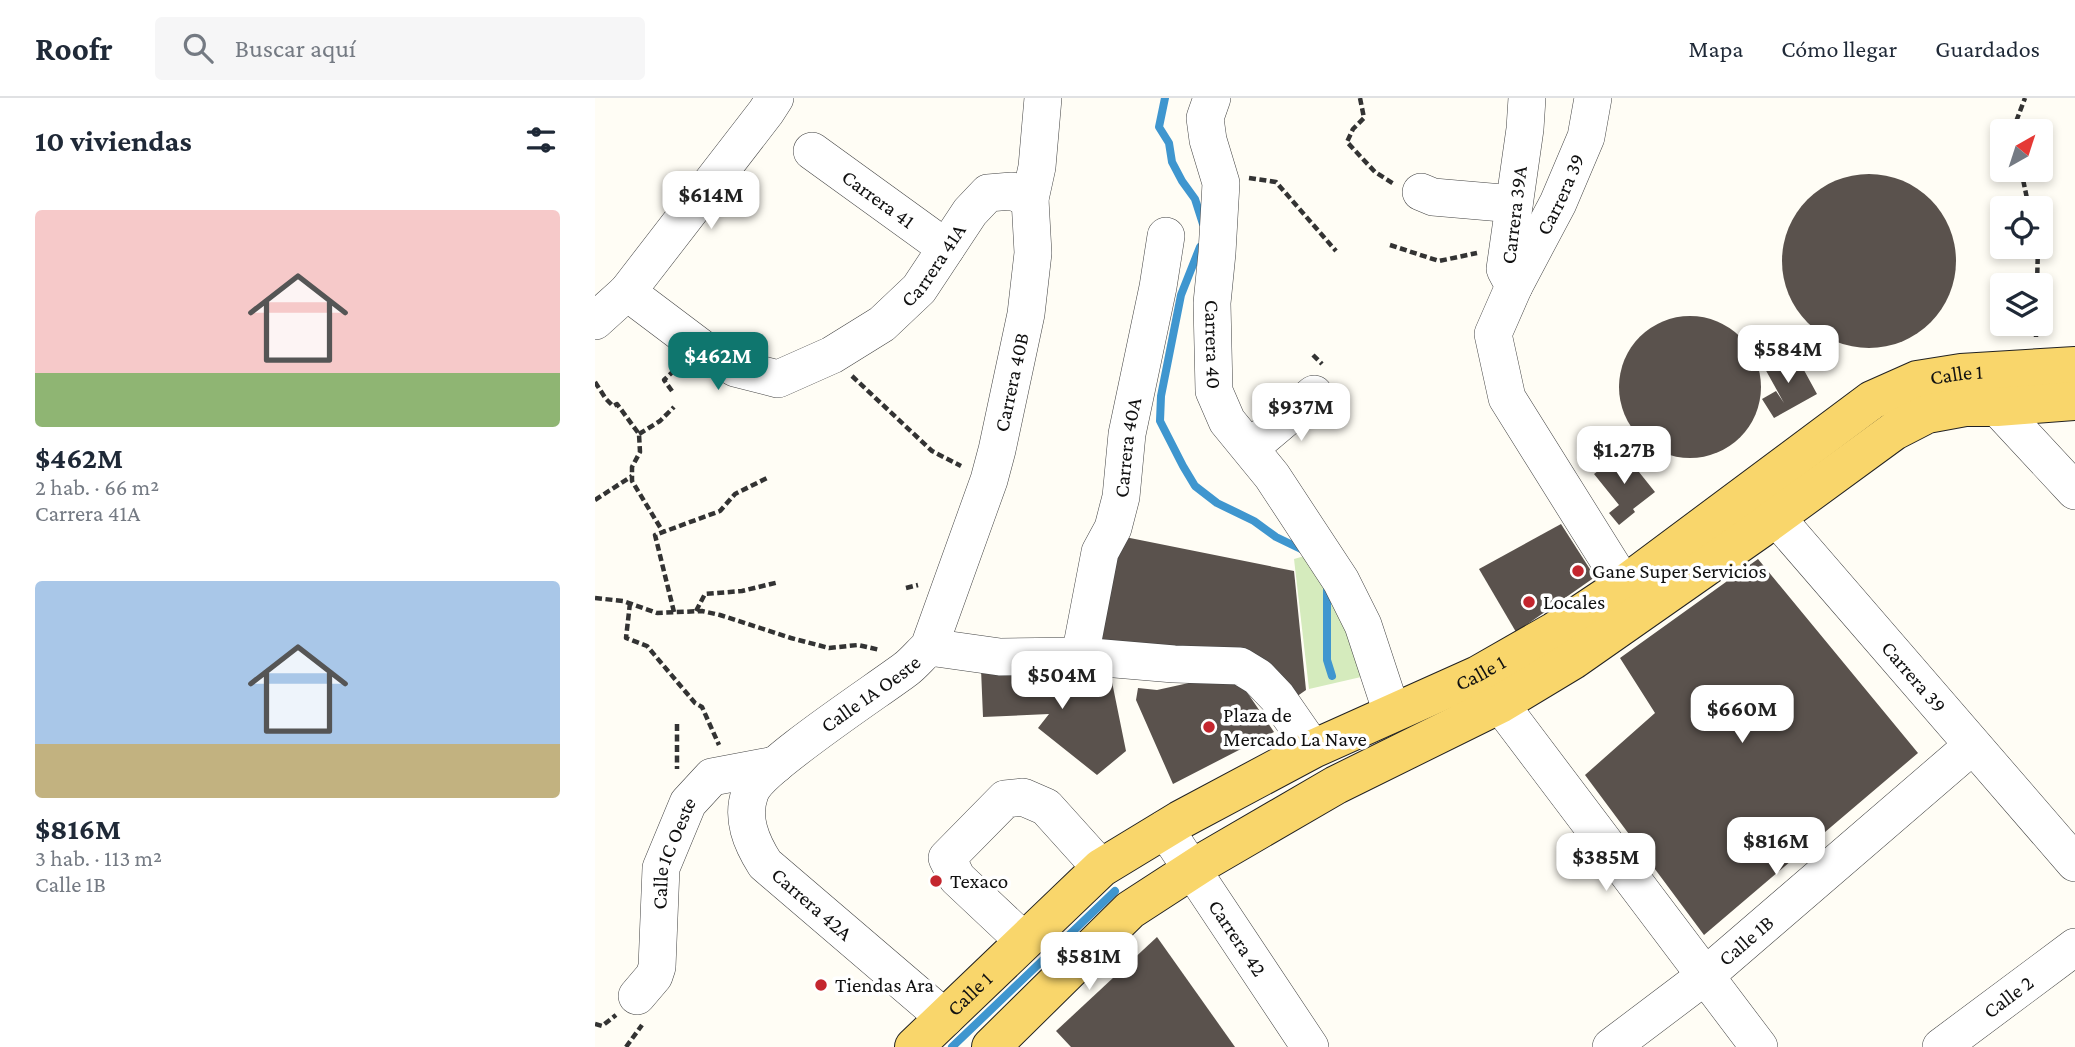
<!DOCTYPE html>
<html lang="es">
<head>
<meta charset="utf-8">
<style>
  body { margin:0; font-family:"Crimson Pro",serif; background:#f6f6f7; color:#1f2937; height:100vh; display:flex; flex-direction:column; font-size:26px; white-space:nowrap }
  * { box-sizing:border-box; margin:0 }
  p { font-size:23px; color:#747a83 }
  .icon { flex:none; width:38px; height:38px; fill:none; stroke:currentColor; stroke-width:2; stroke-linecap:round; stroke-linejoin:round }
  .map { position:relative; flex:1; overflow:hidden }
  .sheet { display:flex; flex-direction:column; background:#fff; width:595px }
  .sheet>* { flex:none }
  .needle { width:46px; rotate:39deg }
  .fabs { position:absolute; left:1395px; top:21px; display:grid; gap:14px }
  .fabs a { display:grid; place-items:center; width:63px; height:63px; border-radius:7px; background:#fff; box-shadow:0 4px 10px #0003; font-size:35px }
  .price { position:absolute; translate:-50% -60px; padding:0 16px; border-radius:14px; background:#fff; color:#222; font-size:23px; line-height:46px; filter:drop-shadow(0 2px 4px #0008) }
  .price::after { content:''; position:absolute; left:50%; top:42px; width:21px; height:16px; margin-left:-10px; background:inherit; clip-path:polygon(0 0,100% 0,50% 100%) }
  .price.active { background:#0f766e; color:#fff }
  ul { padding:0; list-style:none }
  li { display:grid; align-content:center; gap:14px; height:371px; padding:0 35px }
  li span { display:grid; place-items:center; height:217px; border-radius:7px; color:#555 }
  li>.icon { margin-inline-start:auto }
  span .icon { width:126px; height:126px; fill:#fffc; stroke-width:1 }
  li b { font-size:30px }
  h2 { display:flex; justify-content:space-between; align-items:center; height:84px; padding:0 35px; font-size:30px }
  header { display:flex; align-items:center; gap:42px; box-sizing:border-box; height:98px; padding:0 35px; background:#fff; border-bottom:2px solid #e0e1e3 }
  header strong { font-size:33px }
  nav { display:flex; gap:38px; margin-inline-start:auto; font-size:24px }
  .search { width:490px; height:63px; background:#f6f6f7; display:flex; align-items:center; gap:18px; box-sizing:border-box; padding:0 24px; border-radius:7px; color:#747a83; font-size:26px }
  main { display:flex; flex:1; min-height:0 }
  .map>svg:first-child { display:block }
  .green { fill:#d5ebbd }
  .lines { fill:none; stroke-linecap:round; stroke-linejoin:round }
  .stream { stroke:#3f96cf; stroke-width:8 }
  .building { fill:#5a524d }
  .minor-casing { stroke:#444; stroke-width:38 }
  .major-casing { stroke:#222; stroke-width:40 }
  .path { stroke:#333; stroke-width:4.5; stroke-dasharray:7 3.5; stroke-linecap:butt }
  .minor { stroke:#fff; stroke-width:37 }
  .major { stroke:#f9d66b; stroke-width:38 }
  .poi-dot { fill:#c4262e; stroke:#fff; stroke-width:2.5 }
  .labels { text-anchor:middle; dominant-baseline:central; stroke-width:7; stroke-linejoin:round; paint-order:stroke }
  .street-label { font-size:21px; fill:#111; stroke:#fff }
  .poi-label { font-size:21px; fill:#111; stroke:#fff; text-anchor:start }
</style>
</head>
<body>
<header>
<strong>Roofr</strong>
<div class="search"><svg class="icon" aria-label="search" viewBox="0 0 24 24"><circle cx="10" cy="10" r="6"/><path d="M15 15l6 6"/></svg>Buscar aquí</div>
<nav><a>Mapa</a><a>Cómo llegar</a><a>Guardados</a></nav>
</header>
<main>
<section class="sheet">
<h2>10 viviendas<svg class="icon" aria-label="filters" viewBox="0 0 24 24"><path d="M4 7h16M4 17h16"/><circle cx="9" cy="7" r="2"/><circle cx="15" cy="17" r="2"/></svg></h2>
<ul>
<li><span style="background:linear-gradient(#f6c9c9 75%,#8fb573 0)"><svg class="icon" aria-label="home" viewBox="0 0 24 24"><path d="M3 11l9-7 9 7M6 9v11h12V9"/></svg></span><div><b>$462M</b><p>2 hab. · 66 m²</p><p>Carrera 41A</p></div></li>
<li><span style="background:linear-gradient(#a9c7e8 75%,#c2b280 0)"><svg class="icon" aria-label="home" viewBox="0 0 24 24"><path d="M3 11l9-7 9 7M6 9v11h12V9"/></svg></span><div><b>$816M</b><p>3 hab. · 113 m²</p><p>Calle 1B</p></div></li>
</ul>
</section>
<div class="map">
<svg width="1480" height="949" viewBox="0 0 1480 949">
  <rect width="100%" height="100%" fill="#fffdf5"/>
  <polygon class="green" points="724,454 779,576 714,591 699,461"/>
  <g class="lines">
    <g class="stream">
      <polyline points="570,0 564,29 574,45 577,64 587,83 600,101 608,126"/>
      <polyline points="605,149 586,197 566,298 565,323 588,368 600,388 622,405 659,423 681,439 710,453"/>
      <polyline points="732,487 732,562 737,578"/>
      <polyline points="357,949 520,793"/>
    </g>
  </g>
  <g class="building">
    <circle cx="1274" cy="163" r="87"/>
    <circle cx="1095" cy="289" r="71"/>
    <polygon points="1198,252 1222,296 1179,320 1167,301 1181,293 1189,305 1169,269"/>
    <polygon points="1028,354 1060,394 1038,411 1040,414 1024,427 1014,415 1024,407 999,376"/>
    <polygon points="966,426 1000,479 921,534 884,471"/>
    <polygon points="520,437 699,473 711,592 691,606 681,580 489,551"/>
    <polygon points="1163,461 1323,655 1109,837 990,677 1060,615 1025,560"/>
    <polygon points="386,571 516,579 531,653 502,677 443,630 454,616 388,619"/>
    <polygon points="639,575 679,634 578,686 541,602 543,590 562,592"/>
    <polygon points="562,839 640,949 476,949 461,933"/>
  </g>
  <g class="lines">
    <defs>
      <g id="minor">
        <path id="s1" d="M617,0l-7,20 3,22 13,43 -4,70 -5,50 2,88 13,30 45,55 69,105 22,44 29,88"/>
        <polyline points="932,0 930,31 910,171 919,188 898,236 912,300 1029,487"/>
        <path id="s2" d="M217,53l134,97"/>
        <polyline points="826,94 838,99 919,106"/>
        <path id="s3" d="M919,188l44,-83 28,-66 7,-39"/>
        <path id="s4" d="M32,194l73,55 35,21 43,11 54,-24 50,-31 37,-35 51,-77 18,-19 24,-2 18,8"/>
        <polyline points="0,223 32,194 171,14 180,0"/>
        <polyline points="1402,309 1480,393"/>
        <polyline points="655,350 719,296"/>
        <path id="s5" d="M1160,395l320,370"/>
        <polyline points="334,549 405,559 485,558 579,566 645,568 663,579 682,599 718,651"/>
        <path id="s6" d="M485,558l20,-104 13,-24 8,-31 6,-63 31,-147 8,-51"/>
        <polyline points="905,606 1164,949"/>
        <path id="s7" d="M570,731l145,218"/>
        <polyline points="429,843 362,780 352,760 410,701 428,699 451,709 506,770"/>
        <path id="s8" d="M42,898l17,-20 3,-9 4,-99 27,-65 24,-26 63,-12"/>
        <path id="s9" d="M350,920l-180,-154c-14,-22 -24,-46 -15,-71 10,-26 127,-102 156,-124 8,-6 15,-15 23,-22l60,-167 8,-30 29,-136 7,-61 -3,-54 7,-32 6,-69"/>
        <path id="s10" d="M1016,949l94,-71 267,-230"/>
        <path id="s11" d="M1346,949l134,-100"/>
      </g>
      <g id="major">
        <path id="s12" d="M319,949l187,-179 79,-48 133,-71 165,-74 77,-44 69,-46 248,-185 45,-20 44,-7 114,-7"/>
        <polyline points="396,949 535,812 612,762 741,687 905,606 978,562 1165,431 1299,333 1332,316 1370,309 1402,309 1480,303"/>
      </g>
    </defs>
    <use href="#minor" class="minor-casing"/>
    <use href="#major" class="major-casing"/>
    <g class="path">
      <polyline points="765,0 769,20 758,31 752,44 780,74 799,86"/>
      <polyline points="1420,33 1419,29 1430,0"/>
      <polyline points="1426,72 1434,110"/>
      <polyline points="654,80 681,84 741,153"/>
      <polyline points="795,147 844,163 882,155"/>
      <polyline points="1442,187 1443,149"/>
      <polyline points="1441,239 1441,226"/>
      <polyline points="718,257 727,266"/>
      <polyline points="257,278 337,353 366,368"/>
      <polyline points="0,284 11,301 18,308 22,306 44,336 45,354 37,369 37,383 68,434"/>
      <polyline points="77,293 69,282 84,268"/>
      <polyline points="44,336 65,323 79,309"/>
      <polyline points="0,402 37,378"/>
      <polyline points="311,490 323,487"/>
      <polyline points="0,500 28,503 62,515 107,513 125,517 196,540 234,550 263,547 285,552"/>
      <polyline points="35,505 31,540 52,548 100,605 107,609 124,647"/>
      <polyline points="101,513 110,496 147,493 184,484"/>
      <polyline points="79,514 60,437 125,413 140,396 174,379"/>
      <polyline points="82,626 82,671"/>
      <polyline points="0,926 7,928 21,917"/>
      <polyline points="31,949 47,927"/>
    </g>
    <use href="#minor" class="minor"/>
    <use href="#major" class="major"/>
  </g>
  <g class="poi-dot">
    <circle cx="983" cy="473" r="7"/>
    <circle cx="934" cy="504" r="7"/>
    <circle cx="614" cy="629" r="7"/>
    <circle cx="341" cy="783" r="7"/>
    <circle cx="226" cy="887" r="7"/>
  </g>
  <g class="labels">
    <g class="street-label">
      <text stroke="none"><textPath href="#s3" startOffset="103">Carrera 39</textPath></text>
      <text stroke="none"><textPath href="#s2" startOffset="82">Carrera 41</textPath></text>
      <text transform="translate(919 117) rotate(-83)">Carrera 39A</text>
      <text stroke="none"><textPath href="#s4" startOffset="373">Carrera 41A</textPath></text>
      <text stroke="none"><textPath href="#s1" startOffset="250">Carrera 40</textPath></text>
      <text stroke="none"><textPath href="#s12" startOffset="1253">Calle 1</textPath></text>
      <text stroke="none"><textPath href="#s9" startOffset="822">Carrera 40B</textPath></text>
      <text stroke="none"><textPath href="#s6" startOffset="215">Carrera 40A</textPath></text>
      <text stroke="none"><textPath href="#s12" startOffset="686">Calle 1</textPath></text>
      <text stroke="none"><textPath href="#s5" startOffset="243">Carrera 39</textPath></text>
      <text stroke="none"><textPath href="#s9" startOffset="469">Calle 1A Oeste</textPath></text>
      <text stroke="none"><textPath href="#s8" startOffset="152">Calle 1C Oeste</textPath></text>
      <text transform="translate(217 806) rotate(41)">Carrera 42A</text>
      <text stroke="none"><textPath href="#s7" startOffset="131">Carrera 42</textPath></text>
      <text stroke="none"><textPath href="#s10" startOffset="172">Calle 1B</textPath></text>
      <text stroke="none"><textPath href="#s12" startOffset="77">Calle 1</textPath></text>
      <text stroke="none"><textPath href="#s11" startOffset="84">Calle 2</textPath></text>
    </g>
    <g class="poi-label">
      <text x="997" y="473">Gane Super Servicios</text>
      <text x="948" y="504">Locales</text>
      <text x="628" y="617">Plaza de<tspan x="628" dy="24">Mercado La Nave</tspan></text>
      <text x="355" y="783">Texaco</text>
      <text x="240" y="887">Tiendas Ara</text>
    </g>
  </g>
</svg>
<div class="fabs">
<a><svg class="needle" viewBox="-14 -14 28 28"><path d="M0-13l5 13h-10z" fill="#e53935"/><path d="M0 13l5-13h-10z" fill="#747a83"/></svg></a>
<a><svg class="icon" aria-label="locate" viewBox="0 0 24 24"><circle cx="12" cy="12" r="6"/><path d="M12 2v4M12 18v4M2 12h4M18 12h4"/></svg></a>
<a><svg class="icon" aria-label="layers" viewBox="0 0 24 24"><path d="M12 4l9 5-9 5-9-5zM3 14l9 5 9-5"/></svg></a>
</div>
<b class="price" style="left:116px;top:133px">$614M</b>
<b class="price" style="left:1193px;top:287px">$584M</b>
<b class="price active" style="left:123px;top:294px">$462M</b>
<b class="price" style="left:706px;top:345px">$937M</b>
<b class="price" style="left:1029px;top:388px">$1.27B</b>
<b class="price" style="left:467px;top:613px">$504M</b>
<b class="price" style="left:1147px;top:647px">$660M</b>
<b class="price" style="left:1181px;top:779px">$816M</b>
<b class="price" style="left:1011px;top:795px">$385M</b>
<b class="price" style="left:494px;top:894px">$581M</b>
</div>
</main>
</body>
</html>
